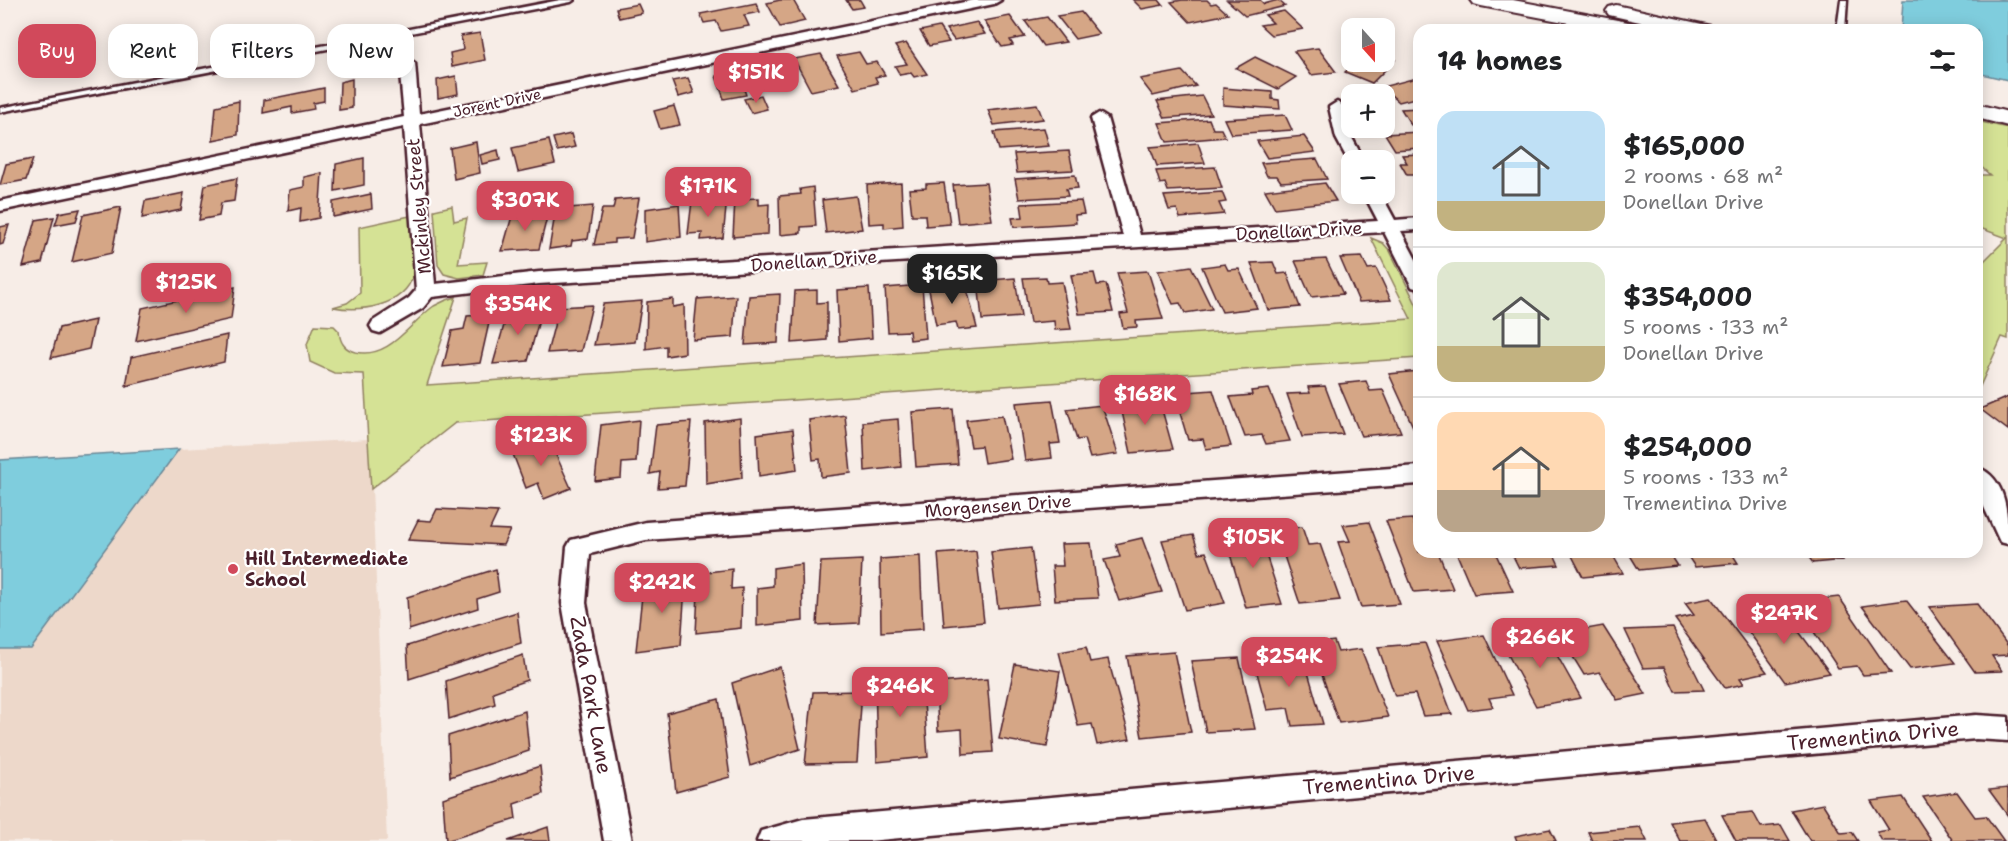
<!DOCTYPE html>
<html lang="en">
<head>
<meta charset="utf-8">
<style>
  body { margin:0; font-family:"Shantell Sans",sans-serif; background:#f6f6f6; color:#202124; height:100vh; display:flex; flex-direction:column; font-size:22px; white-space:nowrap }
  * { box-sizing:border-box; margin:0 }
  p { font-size:20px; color:#757577 }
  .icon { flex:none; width:33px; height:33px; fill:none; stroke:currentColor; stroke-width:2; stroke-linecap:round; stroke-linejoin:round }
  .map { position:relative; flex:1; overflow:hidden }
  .sheet { position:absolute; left:1413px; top:24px; width:570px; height:534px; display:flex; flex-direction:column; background:#fff; border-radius:18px; box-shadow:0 3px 15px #0003 }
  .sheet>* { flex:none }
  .guide { position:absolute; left:18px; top:24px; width:570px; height:54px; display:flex; gap:12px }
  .needle { width:39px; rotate:159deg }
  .buttons { position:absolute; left:1341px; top:18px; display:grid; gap:12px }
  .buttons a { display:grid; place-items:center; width:54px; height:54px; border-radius:12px; background:#fff; box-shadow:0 3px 15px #0003; font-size:30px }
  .price { position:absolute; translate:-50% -51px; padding:0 14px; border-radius:12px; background:#d1495b; color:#fff; font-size:20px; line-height:39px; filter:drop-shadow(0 2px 3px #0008) }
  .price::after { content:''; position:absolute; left:50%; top:36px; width:18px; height:14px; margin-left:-9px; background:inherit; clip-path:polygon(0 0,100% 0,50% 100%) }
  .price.on { background:#222; color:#fff }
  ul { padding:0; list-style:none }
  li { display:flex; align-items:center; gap:18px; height:150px; padding:0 24px }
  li+li { border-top:2px solid #e0e0e0 }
  li span { display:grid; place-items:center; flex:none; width:168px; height:120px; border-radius:18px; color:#555 }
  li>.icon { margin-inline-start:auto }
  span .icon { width:72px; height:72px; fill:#fffc; stroke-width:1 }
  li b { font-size:26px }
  h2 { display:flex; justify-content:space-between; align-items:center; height:72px; padding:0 24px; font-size:26px }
  .tag { padding:0 21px; border-radius:18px; background:#fff; box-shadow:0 3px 15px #0003; font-size:21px; line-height:54px }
  .tag.on { background:#d1495b; color:#fff }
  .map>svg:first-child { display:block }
  .built { fill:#edd8ca }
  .green { fill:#d5e295; stroke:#908060; stroke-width:1.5 }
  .water { fill:#7fcddd; stroke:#6a8796; stroke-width:1.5 }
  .building { fill:#d5a686; stroke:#4a1f2b; stroke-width:1.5 }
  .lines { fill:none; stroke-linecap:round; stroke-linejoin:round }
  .service-casing { stroke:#4a1f2b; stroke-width:5 }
  .minor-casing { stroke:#4a1f2b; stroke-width:5 }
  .secondary-casing { stroke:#4a1f2b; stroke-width:4 }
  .service { fill:#fff; fill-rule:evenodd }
  .minor { fill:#fff; fill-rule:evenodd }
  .secondary { fill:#fff; fill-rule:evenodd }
  .poi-dot { fill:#d1495b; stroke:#fff; stroke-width:2 }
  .labels { text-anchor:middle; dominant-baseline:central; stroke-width:4.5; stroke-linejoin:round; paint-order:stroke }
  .far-street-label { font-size:15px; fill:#4a1f2b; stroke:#fff }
  .street-label { font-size:18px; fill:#4a1f2b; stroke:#fff }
  .poi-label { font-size:18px; font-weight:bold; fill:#4a1f2b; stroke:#fff; text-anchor:start }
  .near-street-label { font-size:21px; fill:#4a1f2b; stroke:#fff }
</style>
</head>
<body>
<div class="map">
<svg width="2008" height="841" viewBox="0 0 2008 841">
  <rect width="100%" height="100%" fill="#f7ede7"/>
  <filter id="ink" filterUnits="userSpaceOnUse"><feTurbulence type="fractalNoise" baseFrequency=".0167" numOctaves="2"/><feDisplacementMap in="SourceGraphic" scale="12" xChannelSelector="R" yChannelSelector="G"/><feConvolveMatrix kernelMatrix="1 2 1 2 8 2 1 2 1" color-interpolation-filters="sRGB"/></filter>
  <g filter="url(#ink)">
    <polygon class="built" points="370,439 387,841 0,841 0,649 31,649 179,449"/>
    <g class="green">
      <polygon points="1977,121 2008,128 2008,339 2002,337 1977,393 1977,268 2007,238 1977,227 1977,175 1990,175 1977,163"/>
      <polygon points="452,206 454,221 467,218 458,264 487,262 483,275 459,278 444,274 438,265 434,210"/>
      <path d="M410,216c1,15 8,48 3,60 -10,31 -53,36 -80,31l14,-4 13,-10 -1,-66z"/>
      <path d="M1371,238l12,5 7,8 29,59v48l-964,65 -84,66 -7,-115 -30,-1 -24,-11 -3,-18 8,-19 19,1 5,5c1,11 5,18 16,21 35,8 55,-30 79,-46 7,-4 14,-7 22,-9l-29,88 984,-66z"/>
    </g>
    <g class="water">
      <polygon points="1903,0 2008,0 2008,80 1977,73 1977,30 1901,30"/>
      <polygon points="179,449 31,649 0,649 0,460"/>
    </g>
    <g class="building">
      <polygon points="780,0 793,0 805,21 780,27 767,3"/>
      <polygon points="846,0 860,0 864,7 852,9"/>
      <polygon points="1133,0 1159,0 1163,5 1142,9"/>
      <polygon points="1182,0 1207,0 1211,4 1216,3 1228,14 1190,22 1171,2"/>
      <polygon points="1227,0 1260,0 1264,4 1278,0 1285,6 1245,16"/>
      <polygon points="756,3 760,12 744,15 749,26 721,31 716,21 704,23 700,14"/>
      <polygon points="638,4 642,13 619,18 616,8"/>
      <polygon points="1284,11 1303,29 1271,35 1260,25 1273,23 1265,15"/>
      <polygon points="1081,12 1099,34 1075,39 1057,16"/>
      <polygon points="1010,16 1025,37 1010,40 1013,45 1002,47 984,21"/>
      <polygon points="1047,17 1066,42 1043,46 1025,21"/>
      <polygon points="977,22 985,34 954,40 946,29"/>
      <polygon points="939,27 949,42 929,46 920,31"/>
      <polygon points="480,33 485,60 452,67 450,53 463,50 461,36"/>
      <polygon points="906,43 927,74 914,77 911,73 900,75 895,66 907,64 895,46"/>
      <polygon points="1318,48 1336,72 1311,75 1294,51"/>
      <polygon points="859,52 866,64 877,62 885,75 875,77 878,83 855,89 837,56"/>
      <polygon points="821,54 839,85 811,91 794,59"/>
      <polygon points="1384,56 1395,60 1372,83 1345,72 1356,62 1384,62"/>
      <polygon points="1255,57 1296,77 1278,89 1236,68"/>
      <polygon points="1182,71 1196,86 1153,96 1140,79"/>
      <polygon points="736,72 739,79 753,76 756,84 743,86 746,95 724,99 716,76"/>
      <polygon points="456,76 458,94 438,98 437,80"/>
      <polygon points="688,78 694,93 678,97 672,81"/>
      <polygon points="1416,78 1419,81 1419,97 1399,102 1382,87"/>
      <polygon points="352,79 352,108 339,110 340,82"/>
      <polygon points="324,88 324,101 313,103 314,109 292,113 292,107 263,113 264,100"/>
      <polygon points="1223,88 1272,92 1272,99 1279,100 1280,109 1223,105"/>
      <polygon points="761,95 767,109 751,113 744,99"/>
      <polygon points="1202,96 1211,114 1165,118 1157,101"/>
      <polygon points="239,101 238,135 213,140 216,106"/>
      <polygon points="1037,104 1043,119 994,125 988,110"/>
      <polygon points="674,106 680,125 660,129 654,111"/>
      <polygon points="1419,108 1419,125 1411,125 1401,109"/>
      <polygon points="1285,115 1292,130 1231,134 1224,119"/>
      <polygon points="1209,119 1213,129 1221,129 1225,137 1167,142 1159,123"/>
      <polygon points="1044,128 1049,146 999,150 994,132"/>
      <polygon points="1419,132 1419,148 1395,150 1385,134"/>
      <polygon points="571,134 575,147 557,151 553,138"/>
      <polygon points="1304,136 1315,152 1267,158 1257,141"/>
      <polygon points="549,140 555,164 518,172 512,148"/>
      <polygon points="476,142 480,173 454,179 450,148"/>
      <polygon points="1198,143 1205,163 1157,166 1150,147"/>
      <polygon points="498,150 500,160 482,164 480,155"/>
      <polygon points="1069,151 1073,170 1017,173 1014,154"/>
      <polygon points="1419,154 1419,175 1407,175 1400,163 1407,163 1402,155"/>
      <polygon points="364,158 364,185 335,191 336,164"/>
      <polygon points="33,159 26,180 0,185 6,164"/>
      <polygon points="1317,159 1327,179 1281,182 1277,176 1267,176 1261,163"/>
      <polygon points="1215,167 1222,188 1168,191 1165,183 1160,184 1156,171"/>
      <polygon points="322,173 319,218 300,222 301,208 288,211 290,190 304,187 304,177"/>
      <polygon points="1075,175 1078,188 1066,189 1068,196 1019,199 1015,179"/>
      <polygon points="237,178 234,201 221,203 219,216 199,220 205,185"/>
      <polygon points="901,183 903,226 884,228 884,223 869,224 867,185"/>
      <polygon points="944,183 950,224 926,226 925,215 912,215 909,189 926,188 926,184"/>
      <polygon points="986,183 992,220 958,223 953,185"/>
      <polygon points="1325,183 1336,201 1275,208 1265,190"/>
      <polygon points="813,187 816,226 801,227 801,233 780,235 779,196 801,194 800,189"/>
      <polygon points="1222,192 1226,202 1219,203 1224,214 1180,218 1177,209 1169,210 1164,196"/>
      <polygon points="184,193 181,210 142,218 145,201"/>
      <polygon points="371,194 372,209 333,217 333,202"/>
      <polygon points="856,196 862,229 826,233 822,200"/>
      <polygon points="639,198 632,238 614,239 614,243 594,245 602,209 613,209 615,200"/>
      <polygon points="727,198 723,238 701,240 702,233 688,234 692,201"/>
      <polygon points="759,198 759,205 769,204 768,234 733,237 735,199"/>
      <polygon points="1081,201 1084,214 1075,215 1076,223 1014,227 1012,218 1023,217 1021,204"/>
      <polygon points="679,204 681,237 645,242 645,209"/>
      <polygon points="593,206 588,239 572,241 571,246 549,249 556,209"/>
      <polygon points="121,207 112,253 72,262 83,215"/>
      <polygon points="80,209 76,221 55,225 59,213"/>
      <polygon points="548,213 539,249 502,251 512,216"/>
      <polygon points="54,217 42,263 23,267 36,220"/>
      <polygon points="9,225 3,244 0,245 0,227"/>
      <polygon points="1362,257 1368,269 1376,268 1391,300 1359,302 1340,258"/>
      <polygon points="1326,259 1343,294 1311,297 1295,261"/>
      <polygon points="1273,262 1278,274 1287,273 1300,307 1268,310 1251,263"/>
      <polygon points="1225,264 1228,270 1239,269 1257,308 1222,312 1202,267"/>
      <polygon points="1191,266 1212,309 1185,313 1180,303 1173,304 1158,271"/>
      <polygon points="1148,271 1163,319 1136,321 1137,327 1123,328 1120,314 1128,313 1117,273"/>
      <polygon points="1094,273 1097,285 1106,284 1113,312 1079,314 1071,275"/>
      <polygon points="1046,277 1047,283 1062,282 1071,329 1055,330 1054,321 1030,323 1023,278"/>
      <polygon points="1015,278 1021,317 982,320 978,281"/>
      <polygon points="965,281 977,328 958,330 956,322 936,325 928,285"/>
      <polygon points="922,285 926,338 910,340 909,331 888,332 885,288"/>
      <polygon points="235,287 231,319 136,341 142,308"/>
      <polygon points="869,288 872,338 839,341 837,290"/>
      <polygon points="817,290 817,303 827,302 827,340 792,343 795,291"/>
      <polygon points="780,294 778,343 745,345 749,296"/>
      <polygon points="736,296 733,337 693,340 697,299"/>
      <polygon points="673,299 673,307 684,305 685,353 666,356 666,346 646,349 647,302"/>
      <polygon points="642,301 635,342 594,345 603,304"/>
      <polygon points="592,305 581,351 547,353 559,307"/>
      <polygon points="542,309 528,361 493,364 508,311"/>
      <polygon points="491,314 480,363 443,367 452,331 464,329 467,316"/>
      <polygon points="95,320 89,349 51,358 59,328"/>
      <polygon points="227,335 224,362 126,386 131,357"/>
      <polygon points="1419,371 1419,431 1415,431 1389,374"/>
      <polygon points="1366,381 1370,391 1383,390 1401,432 1361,436 1339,384"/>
      <polygon points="1325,386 1343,434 1302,437 1287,394 1310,393 1308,387"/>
      <polygon points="1269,389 1290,441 1266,444 1262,435 1245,437 1230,397 1252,395 1251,391"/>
      <polygon points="1213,390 1231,446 1206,449 1203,439 1188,440 1174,393"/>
      <polygon points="1146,396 1148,407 1161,406 1173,449 1131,453 1119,398"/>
      <polygon points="2008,397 2008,430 1980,409"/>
      <polygon points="1052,400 1060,443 1050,444 1052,458 1025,461 1016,403"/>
      <polygon points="1102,405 1118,454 1090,458 1084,439 1077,440 1067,409"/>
      <polygon points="953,409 958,464 916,467 912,412"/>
      <polygon points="845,415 851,473 821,477 820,459 813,460 809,420"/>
      <polygon points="1002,416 1011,459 984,463 981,446 971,447 966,420"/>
      <polygon points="740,418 742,478 706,484 705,423"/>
      <polygon points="898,419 901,467 865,471 863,422"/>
      <polygon points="639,420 636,462 622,463 621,478 595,481 601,425"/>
      <polygon points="691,422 685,486 658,488 660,472 650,474 656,425"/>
      <polygon points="793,429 797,470 759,476 757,434"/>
      <polygon points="547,435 571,488 544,499 538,483 526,488 511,449"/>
      <polygon points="437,509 498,512 490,529 510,530 503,545 408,540 418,520 431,521"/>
      <polygon points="1412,519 1419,536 1419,552 1438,552 1453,589 1414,592 1386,521"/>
      <polygon points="1369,522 1400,604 1361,607 1338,542 1350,541 1343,525"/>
      <polygon points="1302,527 1308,545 1320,544 1340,600 1300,604 1275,529"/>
      <polygon points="1258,530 1282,604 1246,608 1224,534"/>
      <polygon points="1193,535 1199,553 1206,552 1225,603 1185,610 1162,540"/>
      <polygon points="1142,538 1162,592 1119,601 1104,560 1120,557 1116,544"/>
      <polygon points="1091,543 1098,598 1055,600 1052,566 1063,566 1061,544"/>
      <polygon points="1031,548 1039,604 998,608 991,552"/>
      <polygon points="976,551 984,622 944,626 938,554"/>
      <polygon points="1456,552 1495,552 1513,591 1474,594"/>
      <polygon points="1511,552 1553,552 1559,565 1519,568"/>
      <polygon points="1570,552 1611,552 1623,573 1583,577"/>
      <polygon points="1628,552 1669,552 1678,566 1639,570"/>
      <polygon points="1685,552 1731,552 1738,563 1695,567"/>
      <polygon points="1805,552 1838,552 1843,560 1813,563"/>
      <polygon points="920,556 923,629 881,632 880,559"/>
      <polygon points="862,560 859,623 817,625 821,562"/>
      <polygon points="802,564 803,621 757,626 757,588 773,586 773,568"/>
      <polygon points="496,569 499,592 477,599 478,608 409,630 407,597"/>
      <polygon points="732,569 731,589 742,588 741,628 696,633 699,573"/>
      <polygon points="686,573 681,645 636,651 642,596 651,595 653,577"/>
      <polygon points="1839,597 1891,673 1863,675 1857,666 1838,668 1794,602"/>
      <polygon points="1711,598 1767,672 1740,678 1744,684 1725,688 1675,619 1694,615 1685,603"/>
      <polygon points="1906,600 1955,663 1910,669 1862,606"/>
      <polygon points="1977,604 2008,646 2008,655 1992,656 2002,671 1975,672 1929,607"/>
      <polygon points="1782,609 1830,673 1785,682 1738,617"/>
      <polygon points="517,612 521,643 409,679 407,646"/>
      <polygon points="1603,626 1646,694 1617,700 1600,672 1584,675 1559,634"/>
      <polygon points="1673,628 1704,690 1675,691 1664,667 1643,668 1625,630"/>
      <polygon points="1544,632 1581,698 1536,706 1500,640"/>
      <polygon points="1484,635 1512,695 1489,698 1493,707 1468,710 1437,641"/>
      <polygon points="1334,641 1338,652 1361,649 1388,717 1339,723 1311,644"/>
      <polygon points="1425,643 1452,714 1423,716 1415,694 1395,696 1378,647"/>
      <polygon points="1086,647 1090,662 1108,659 1130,739 1097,745 1092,724 1078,726 1059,652"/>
      <polygon points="1174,652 1191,732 1142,737 1127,656"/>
      <polygon points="523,655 527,680 493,692 495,704 449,719 446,681"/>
      <polygon points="1303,655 1323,724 1292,726 1288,708 1267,710 1253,658"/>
      <polygon points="1239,658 1255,729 1206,732 1191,661"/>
      <polygon points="1015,664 1060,671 1047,747 999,739"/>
      <polygon points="780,667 800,749 750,766 732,683"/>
      <polygon points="922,674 928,757 877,762 875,678"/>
      <polygon points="987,679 993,752 963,754 962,729 938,731 936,683"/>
      <polygon points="862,691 857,763 805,764 813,692"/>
      <polygon points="719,699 730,777 676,792 667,713"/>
      <polygon points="525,711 529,751 450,777 448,736"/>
      <polygon points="540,766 543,794 514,804 516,819 446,841 443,798"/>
      <polygon points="2008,788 2008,816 1989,790"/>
      <polygon points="1957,792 1975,817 1986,816 2004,841 1953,841 1923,797"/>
      <polygon points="1903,797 1932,841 1882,841 1877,832 1889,830 1871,801"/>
      <polygon points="1823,804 1841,833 1852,832 1858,841 1810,841 1791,810"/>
      <polygon points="1753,812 1761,827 1781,825 1790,841 1736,841 1722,815"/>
      <polygon points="1705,818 1717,841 1680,841 1670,822"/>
      <polygon points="548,827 550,841 508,841"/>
      <polygon points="1640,827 1647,841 1592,841 1588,832"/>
      <polygon points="1550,829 1556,841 1517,841 1515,836"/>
    </g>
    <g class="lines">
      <defs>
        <g id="service">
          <polygon points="560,0 574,0 571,2 0,112 0,108"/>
          <polygon points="1841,0 1847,0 1845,30 1837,30"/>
        </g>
        <g id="minor">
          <polygon points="974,0 1001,0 994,4 420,124 435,284 539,272 1123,236 1091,118 1099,113 1107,118 1140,235 1378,221 1364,194 1381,194 1395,220 1419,218 1419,230 1401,231 1419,265 1419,289 1412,287 1410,283 1384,232 539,284 432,297 423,308 380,333 373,331 370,326 373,321 409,298 416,290 404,127 0,211 0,201 404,117 399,63 407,58 415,63 419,114"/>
          <polygon points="1337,102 1345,107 1352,138 1364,160 1352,160 1350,164 1336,138 1329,107"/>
          <polygon points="1419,466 1419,484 646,540 590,554 586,603 632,841 604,841 562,603 567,547 571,540 646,522"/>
          <path d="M1977,467c31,11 31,51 31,77l-8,-2 -23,-50z"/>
          <polygon points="1976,715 2008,717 2008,741 1976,739 868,841 757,841 761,831 803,819"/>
        </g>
        <g id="secondary">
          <polygon points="1471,0 1513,0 1638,24 1645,26 1648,30 1606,30 1481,6 1474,4"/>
          <polygon points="1616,5 1711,26 1714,30 1675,30 1609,15 1606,11 1609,7"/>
          <polygon points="1977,104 2008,112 2008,126 1977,118"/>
        </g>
      </defs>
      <use href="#service" class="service-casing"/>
      <use href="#minor" class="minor-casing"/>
      <use href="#secondary" class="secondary-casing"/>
      <use href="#service" class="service"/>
      <use href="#minor" class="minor"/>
      <use href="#secondary" class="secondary"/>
    </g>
  </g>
  <circle class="poi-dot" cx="233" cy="569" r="6"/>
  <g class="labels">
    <g class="far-street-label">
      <text transform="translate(497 103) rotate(-12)">Jorent Drive</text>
    </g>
    <g class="street-label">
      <text transform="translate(419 206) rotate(-95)">Mckinley Street</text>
      <text transform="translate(1299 231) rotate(-3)">Donellan Drive</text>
      <text transform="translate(814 261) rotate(-4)">Donellan Drive</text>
      <text transform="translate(998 506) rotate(-4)">Morgensen Drive</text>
    </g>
    <g class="poi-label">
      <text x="245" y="559">Hill Intermediate<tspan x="245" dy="21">School</tspan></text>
    </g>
    <g class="near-street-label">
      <text transform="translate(591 695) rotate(80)">Zada Park Lane</text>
      <text transform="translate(1873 736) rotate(-5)">Trementina Drive</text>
      <text transform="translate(1389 780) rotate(-5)">Trementina Drive</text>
    </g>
  </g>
</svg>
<div class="buttons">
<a><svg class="needle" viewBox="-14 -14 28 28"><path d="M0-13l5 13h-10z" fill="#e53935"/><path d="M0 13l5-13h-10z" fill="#757577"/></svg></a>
<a>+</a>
<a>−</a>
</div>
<b class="price" style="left:756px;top:104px">$151K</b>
<b class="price" style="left:708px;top:218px">$171K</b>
<b class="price" style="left:525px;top:232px">$307K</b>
<b class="price on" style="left:952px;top:305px">$165K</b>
<b class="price" style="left:186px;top:314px">$125K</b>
<b class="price" style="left:518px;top:336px">$354K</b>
<b class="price" style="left:1145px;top:426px">$168K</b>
<b class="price" style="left:541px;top:467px">$123K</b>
<b class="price" style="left:1253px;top:569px">$105K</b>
<b class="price" style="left:662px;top:614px">$242K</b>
<b class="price" style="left:1784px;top:645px">$247K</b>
<b class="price" style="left:1540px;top:669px">$266K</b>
<b class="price" style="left:1289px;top:688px">$254K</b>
<b class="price" style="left:900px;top:718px">$246K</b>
<div class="guide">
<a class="tag on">Buy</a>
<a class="tag">Rent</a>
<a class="tag">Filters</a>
<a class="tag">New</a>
</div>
<section class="sheet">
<h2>14 homes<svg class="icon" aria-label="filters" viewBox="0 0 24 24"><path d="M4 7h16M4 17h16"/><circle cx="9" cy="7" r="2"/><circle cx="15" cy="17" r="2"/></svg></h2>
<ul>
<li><span style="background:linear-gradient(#bfe0f5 75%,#c2b280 0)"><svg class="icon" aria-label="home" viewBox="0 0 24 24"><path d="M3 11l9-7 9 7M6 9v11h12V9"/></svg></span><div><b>$165,000</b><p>2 rooms · 68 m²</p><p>Donellan Drive</p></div></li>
<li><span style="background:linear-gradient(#dfe7d0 70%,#c2b280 0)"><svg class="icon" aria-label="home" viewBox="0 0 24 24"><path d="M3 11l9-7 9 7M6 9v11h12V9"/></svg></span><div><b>$354,000</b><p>5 rooms · 133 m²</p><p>Donellan Drive</p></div></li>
<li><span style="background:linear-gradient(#ffd9b3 65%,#b9a48a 0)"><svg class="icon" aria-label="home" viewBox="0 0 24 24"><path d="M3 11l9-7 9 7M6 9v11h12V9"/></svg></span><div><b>$254,000</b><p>5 rooms · 133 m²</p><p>Trementina Drive</p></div></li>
</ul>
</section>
</div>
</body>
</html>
